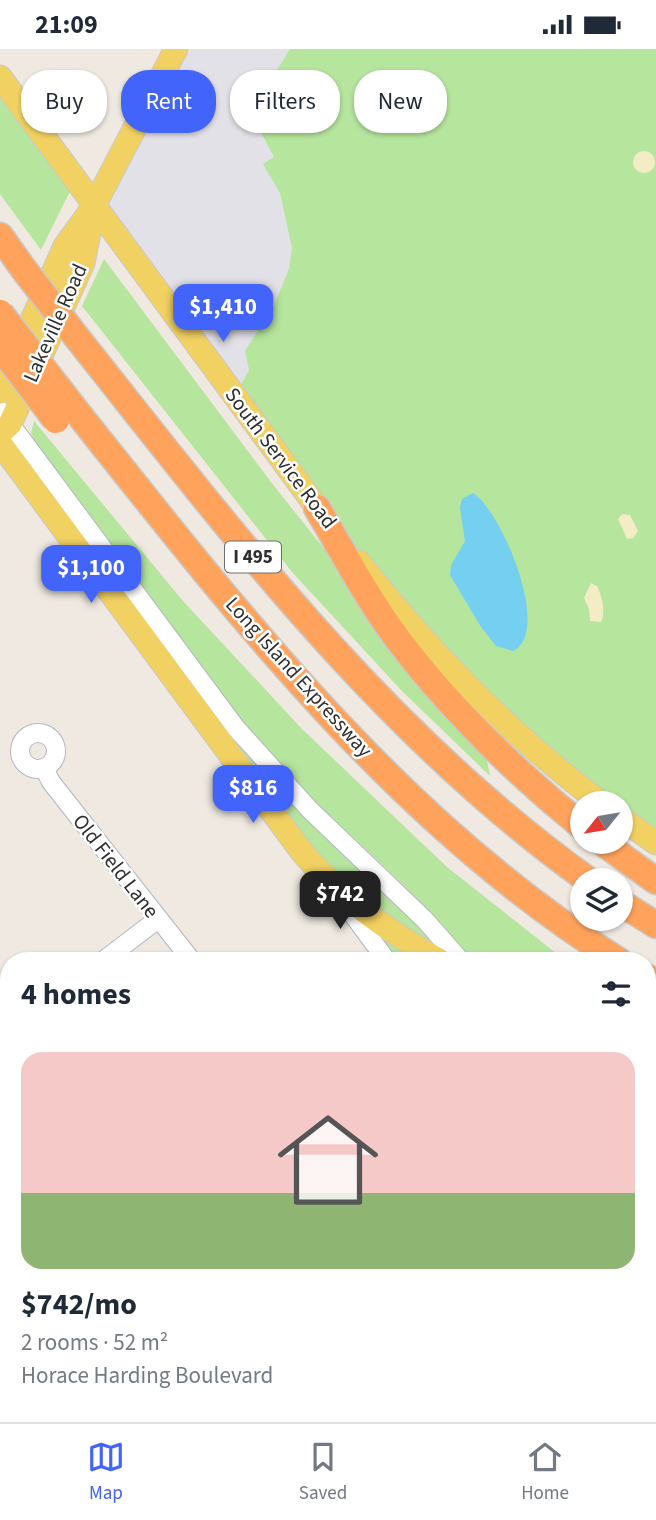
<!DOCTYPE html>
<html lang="en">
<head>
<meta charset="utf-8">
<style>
  body { margin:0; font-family:"Source Sans 3",sans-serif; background:#f2f2f3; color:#1f2937; height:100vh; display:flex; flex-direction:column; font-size:26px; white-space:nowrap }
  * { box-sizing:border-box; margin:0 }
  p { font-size:23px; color:#747a83 }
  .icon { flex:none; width:38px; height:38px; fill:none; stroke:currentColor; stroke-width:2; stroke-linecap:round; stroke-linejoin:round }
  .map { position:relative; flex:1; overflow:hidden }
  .side { position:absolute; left:0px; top:903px; width:656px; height:471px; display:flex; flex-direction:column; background:#fff; border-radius:28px 28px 0 0; box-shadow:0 2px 5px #0004 }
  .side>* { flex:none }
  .top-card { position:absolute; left:21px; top:21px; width:614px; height:63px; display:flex; gap:14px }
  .needle { width:46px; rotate:240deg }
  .fabs { position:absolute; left:570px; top:742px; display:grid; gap:14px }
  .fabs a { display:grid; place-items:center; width:63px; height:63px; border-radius:50%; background:#fff; box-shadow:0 2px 5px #0004; font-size:35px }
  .price { position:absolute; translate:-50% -60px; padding:0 16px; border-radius:14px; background:#4264fb; color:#fff; font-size:23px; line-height:46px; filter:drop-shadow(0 2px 4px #0008) }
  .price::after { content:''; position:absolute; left:50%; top:42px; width:21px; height:16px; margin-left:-10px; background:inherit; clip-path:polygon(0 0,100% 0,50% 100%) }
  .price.current { background:#222; color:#fff }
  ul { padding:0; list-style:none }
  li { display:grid; align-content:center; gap:14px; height:371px; padding:0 21px }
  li+li { border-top:2px solid #e0e1e3 }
  li span { display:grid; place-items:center; height:217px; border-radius:21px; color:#555 }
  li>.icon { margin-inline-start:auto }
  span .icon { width:126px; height:126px; fill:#fffc; stroke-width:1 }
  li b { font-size:30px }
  h2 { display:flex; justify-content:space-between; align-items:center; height:84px; padding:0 21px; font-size:30px }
  .chip { padding:0 24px; border-radius:28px; background:#fff; box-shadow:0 2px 5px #0004; font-size:24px; line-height:63px }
  .chip.current { background:#4264fb; color:#fff }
  .status { display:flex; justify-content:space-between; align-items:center; height:49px; padding:0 35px; background:#fff; direction:ltr }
  .status svg { height:19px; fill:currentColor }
  .dock { display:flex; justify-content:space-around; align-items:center; height:98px; border-top:2px solid #e0e1e3; background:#fff; font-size:19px; color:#747a83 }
  .dock a { display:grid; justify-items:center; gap:4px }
  .dock .current { color:#4264fb }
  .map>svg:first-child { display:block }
  .industrial { fill:#e3e1e8 }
  .green { fill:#b6e59e }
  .sand { fill:#f3ecc5 }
  .water { fill:#75cff0 }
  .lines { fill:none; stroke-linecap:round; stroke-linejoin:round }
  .minor-casing { stroke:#b4b7c1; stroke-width:20 }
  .major-casing { stroke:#c9c9c9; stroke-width:25 }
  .highway-casing { stroke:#c9c9c9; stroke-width:29 }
  .minor { stroke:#fff; stroke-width:18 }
  .major { stroke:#f2d163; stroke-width:23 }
  .highway { stroke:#ffa35c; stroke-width:26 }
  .highway-bridge-casing { stroke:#c9c9c9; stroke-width:29; stroke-linecap:butt }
  .highway-bridge { stroke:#ffa35c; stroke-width:26 }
  .labels { text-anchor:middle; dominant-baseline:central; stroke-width:5; stroke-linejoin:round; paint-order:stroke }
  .shield { fill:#fff; stroke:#6d6d6d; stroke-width:2 }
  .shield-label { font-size:19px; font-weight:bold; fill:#2e2e2e }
  .street-label { font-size:21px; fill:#2e2e2e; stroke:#fff }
</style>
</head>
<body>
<div class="status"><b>21:09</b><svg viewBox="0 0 49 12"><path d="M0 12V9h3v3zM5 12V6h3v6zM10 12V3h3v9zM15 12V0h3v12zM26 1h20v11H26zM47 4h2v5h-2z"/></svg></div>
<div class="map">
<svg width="656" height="1373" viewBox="0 0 656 1373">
  <rect width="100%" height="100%" fill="#efe9e1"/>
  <polygon class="industrial" points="173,0 290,0 250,63 281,121 298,235 237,343 95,152"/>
  <g class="green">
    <polygon points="290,0 656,0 656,790 621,763 621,754 609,754 576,729 383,537 237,343 249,321 245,302 274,256 289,220 292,199 280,144 263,115 274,108 250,63"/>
    <polygon points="0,48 70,142 41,201 0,145"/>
    <polygon points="104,210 274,437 485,701 490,727 402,642 292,523 82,257"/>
    <path d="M34,372l149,180 119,128 145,138 119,94h-94c-54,-71 -128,-127 -189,-192 -92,-97 -165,-213 -243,-320l-9,-15z"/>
    <polygon points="236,679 461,912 387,912 218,692"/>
    <polygon points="648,965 656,969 656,1026 648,1022"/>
  </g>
  <g class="sand">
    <circle cx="644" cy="113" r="11"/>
    <polygon points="622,465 630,466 638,482 633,489 627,490 618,470"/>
    <path d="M591,534l6,3c5,11 9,25 4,36l-11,-1 -1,-12 -5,-11z"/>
  </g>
  <path class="water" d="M473,444c28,17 80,139 40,158l-17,-5 -15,-19 -31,-52 1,-10 14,-24 -5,-33 2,-9z"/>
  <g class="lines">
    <defs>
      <g id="minor">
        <polyline points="0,361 236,679 310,761 425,871 461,912"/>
        <circle cx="38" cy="702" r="18"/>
        <polyline points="44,719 51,733 192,912"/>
        <polyline points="342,851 387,912"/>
        <polyline points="103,912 158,870"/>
        <polyline points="0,998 9,1008"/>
        <polyline points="648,1244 656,1256"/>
        <polyline points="294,1365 299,1373"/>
        <polyline points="552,1365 558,1373"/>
      </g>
      <g id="major">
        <polyline points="0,28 327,472"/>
        <polyline points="0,343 65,197 94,157 176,0"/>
        <polyline points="0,384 10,375 83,214 93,164"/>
        <path d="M0,394l302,409c39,46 86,79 138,109"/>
        <path d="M359,513c71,90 150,172 242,241"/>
        <polyline points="621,769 656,794"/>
        <polyline points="648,1033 656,1038"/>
      </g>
      <g id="highway">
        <polyline points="0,187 25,222"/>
        <path d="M71,281c157,198 310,402 517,550"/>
        <path d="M73,358c161,202 323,415 546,554"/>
        <path d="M317,459c21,35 40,72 63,106 50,75 132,156 203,213"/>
        <polyline points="602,793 656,832"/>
        <polyline points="621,854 656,876"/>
        <polyline points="648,929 656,934"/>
      </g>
    </defs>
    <use href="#minor" class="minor-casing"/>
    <use href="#major" class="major-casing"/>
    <use href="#highway" class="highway-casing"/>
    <use href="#minor" class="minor"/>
    <use href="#major" class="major"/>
    <use href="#highway" class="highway"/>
    <defs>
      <g id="highway-bridge">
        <polyline points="25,222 71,281"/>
        <polyline points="0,264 73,358"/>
        <polyline points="0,298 56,371"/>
      </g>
    </defs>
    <use href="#highway-bridge" class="highway-bridge-casing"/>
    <use href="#highway-bridge" class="highway-bridge"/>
  </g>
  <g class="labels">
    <rect class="shield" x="225" y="492.5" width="56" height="31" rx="5"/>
    <g class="shield-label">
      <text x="253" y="508">I 495</text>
    </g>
    <g class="street-label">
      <text transform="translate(55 274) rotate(-66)">Lakeville Road</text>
      <text transform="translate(281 409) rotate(53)">South Service Road</text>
      <text transform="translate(299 628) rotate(48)">Long Island Expressway</text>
      <text transform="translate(116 817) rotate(52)">Old Field Lane</text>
    </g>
  </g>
</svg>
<div class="fabs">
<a><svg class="needle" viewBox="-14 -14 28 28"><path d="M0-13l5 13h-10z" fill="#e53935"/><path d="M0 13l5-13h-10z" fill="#747a83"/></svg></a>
<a><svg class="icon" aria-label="layers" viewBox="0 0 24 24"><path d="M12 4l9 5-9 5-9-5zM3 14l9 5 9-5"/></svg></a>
</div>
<b class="price" style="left:223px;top:295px">$1,410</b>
<b class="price" style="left:91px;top:556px">$1,100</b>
<b class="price" style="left:253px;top:776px">$816</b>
<b class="price current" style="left:340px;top:882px">$742</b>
<div class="top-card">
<a class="chip">Buy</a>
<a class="chip current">Rent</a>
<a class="chip">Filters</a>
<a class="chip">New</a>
</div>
<section class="side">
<h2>4 homes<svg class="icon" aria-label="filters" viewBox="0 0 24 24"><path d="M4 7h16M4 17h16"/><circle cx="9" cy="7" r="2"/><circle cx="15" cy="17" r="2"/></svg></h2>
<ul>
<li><span style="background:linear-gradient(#f6c9c9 65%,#8fb573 0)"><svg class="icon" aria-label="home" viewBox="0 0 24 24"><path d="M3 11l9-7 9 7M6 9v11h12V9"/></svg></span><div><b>$742/mo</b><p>2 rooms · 52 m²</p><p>Horace Harding Boulevard</p></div></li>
</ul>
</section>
</div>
<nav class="dock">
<a class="current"><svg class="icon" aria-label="map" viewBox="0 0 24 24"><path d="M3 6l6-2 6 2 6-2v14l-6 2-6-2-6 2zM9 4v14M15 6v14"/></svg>Map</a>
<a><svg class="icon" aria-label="saved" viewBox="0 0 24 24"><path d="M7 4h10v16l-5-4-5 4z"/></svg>Saved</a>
<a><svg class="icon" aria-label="home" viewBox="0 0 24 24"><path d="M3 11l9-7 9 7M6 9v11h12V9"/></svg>Home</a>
</nav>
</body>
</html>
